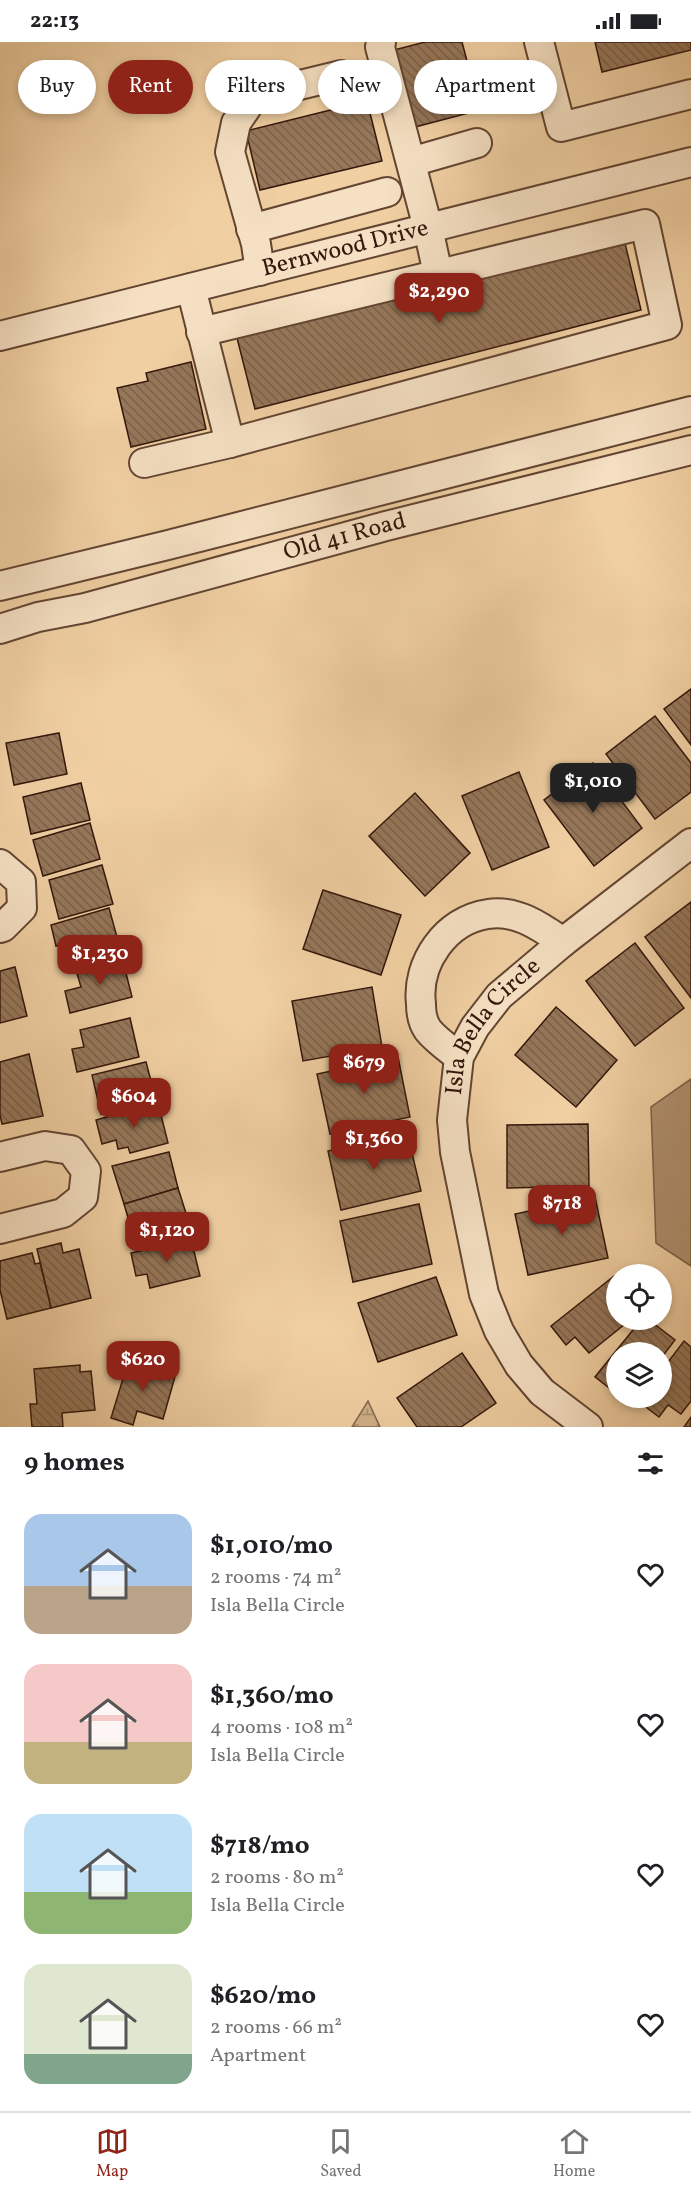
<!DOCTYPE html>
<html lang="en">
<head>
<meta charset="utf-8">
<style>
  body { margin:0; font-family:Vollkorn,serif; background:#f6f6f6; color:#202124; height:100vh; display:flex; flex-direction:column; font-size:22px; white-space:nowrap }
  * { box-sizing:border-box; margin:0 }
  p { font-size:20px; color:#757577 }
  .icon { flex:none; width:33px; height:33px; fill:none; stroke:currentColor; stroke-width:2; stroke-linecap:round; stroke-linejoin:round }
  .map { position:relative; height:1385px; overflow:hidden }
  .side { display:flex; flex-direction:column; background:#fff; flex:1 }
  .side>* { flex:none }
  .banner { position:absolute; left:18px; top:18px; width:656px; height:54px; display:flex; gap:12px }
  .buttons { position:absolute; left:606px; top:1222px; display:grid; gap:12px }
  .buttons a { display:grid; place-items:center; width:66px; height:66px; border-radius:50%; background:#fff; box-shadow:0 3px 9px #0003; font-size:30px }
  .price { position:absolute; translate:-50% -51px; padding:0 14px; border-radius:12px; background:#8f2418; color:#fff; font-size:20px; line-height:39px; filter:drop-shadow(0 2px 3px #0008) }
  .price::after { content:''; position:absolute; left:50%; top:36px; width:18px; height:14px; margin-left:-9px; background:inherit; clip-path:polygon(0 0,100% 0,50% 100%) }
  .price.active { background:#222; color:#fff }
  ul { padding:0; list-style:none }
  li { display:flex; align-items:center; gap:18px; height:150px; padding:0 24px }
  li span { display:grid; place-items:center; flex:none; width:168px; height:120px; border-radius:18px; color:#555 }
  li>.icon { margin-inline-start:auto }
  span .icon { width:72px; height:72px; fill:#fffc; stroke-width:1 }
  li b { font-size:26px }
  h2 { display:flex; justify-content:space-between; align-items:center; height:72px; padding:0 24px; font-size:26px }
  .chip { padding:0 21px; border-radius:27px; background:#fff; box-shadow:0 3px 9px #0003; font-size:21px; line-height:54px }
  .chip.active { background:#8f2418; color:#fff }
  .status { display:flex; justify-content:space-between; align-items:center; height:42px; padding:0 30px; background:#fff; direction:ltr }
  .status svg { height:16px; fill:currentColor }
  .dock { display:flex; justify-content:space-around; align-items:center; height:84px; border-top:2px solid #e0e0e0; background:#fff; font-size:16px; color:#757577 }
  .dock a { display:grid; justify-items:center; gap:3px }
  .dock .active { color:#8f2418 }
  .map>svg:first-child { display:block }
  .wetland { fill:url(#wetland-marsh); stroke:#82644a; stroke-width:1.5 }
  .water { fill:#b0906f; stroke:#7e6047; stroke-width:1.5 }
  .building { fill:url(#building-back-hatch); stroke:#34170c; stroke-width:1.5 }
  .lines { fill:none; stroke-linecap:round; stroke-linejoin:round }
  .minor-casing { stroke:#634532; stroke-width:32 }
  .minor { stroke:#f5e0c3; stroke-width:28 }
  .labels { text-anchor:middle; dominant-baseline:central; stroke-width:6; stroke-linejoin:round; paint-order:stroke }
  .street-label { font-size:24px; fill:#34170c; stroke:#f5e0c3 }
</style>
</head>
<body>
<div class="status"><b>22:13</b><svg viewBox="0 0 49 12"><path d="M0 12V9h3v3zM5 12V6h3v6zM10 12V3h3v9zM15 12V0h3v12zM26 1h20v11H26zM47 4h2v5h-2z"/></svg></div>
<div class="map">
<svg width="691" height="1385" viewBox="0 0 691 1385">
  <defs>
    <pattern id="wetland-marsh" width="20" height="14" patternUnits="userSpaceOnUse" patternTransform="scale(1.5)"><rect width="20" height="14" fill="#d0b088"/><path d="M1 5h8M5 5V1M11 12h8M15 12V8" fill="none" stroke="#aa8e6e"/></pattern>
    <pattern id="building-back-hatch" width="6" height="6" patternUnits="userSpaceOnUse" patternTransform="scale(1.5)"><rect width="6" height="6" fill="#96775a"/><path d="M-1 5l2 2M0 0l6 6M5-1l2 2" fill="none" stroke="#7b6149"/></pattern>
  </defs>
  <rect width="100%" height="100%" fill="#f0cfa2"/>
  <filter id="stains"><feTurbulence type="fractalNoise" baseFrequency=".00333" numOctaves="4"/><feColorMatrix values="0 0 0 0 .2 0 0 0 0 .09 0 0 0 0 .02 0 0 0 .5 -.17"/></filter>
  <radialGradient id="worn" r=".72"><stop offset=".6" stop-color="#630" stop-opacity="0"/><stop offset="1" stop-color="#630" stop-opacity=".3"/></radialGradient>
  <polygon class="wetland" points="368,1359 380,1385 352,1385"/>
  <polygon class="water" points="691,1037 691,1224 656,1201 651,1065"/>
  <g class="building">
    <polygon points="425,0 462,0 480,68 415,85 394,8"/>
    <polygon points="595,0 691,0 691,8 602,30"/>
    <polygon points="367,59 382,119 260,148 246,89"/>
    <polygon points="624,197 641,268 255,367 237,296"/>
    <polygon points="191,320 206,387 131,405 117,346 148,339 146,331"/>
    <polygon points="691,647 691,703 664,667"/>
    <polygon points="655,674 691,721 691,750 655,777 606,712"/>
    <polygon points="59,691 67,732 14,743 6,701"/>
    <polygon points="593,721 642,786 594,824 544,758"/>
    <polygon points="519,730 549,805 492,828 462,754"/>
    <polygon points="81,741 90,778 31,792 23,755"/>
    <polygon points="415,751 470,811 425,854 369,794"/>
    <polygon points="90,781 100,817 43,834 33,798"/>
    <polygon points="102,823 113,862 59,877 49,838"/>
    <polygon points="323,848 401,873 381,933 303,907"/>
    <polygon points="691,860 691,956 645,895"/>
    <polygon points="109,866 120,906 82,917 80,910 68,913 65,902 56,904 51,883"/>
    <polygon points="635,901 684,966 635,1004 586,939"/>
    <polygon points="122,915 132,955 70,971 65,949 81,945 76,928"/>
    <polygon points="15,925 27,974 0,981 0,929"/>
    <polygon points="372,945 382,1005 303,1019 292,959"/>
    <polygon points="556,965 617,1018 576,1065 515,1013"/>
    <polygon points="130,976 139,1015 77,1030 72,1007 84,1005 80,988"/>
    <polygon points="29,1012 43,1074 2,1082 0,1073 0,1020"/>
    <polygon points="398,1015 410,1075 330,1092 317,1032"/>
    <polygon points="146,1020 156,1058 101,1072 92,1033"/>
    <polygon points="158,1061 168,1101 130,1111 128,1105 118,1107 116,1098 102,1102 96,1078"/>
    <polygon points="588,1082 589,1144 507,1146 507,1083"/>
    <polygon points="407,1090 421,1149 341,1168 328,1109"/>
    <polygon points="169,1110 178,1146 124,1162 112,1124"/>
    <polygon points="178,1146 191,1187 153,1199 150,1191 134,1196 124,1162"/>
    <polygon points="595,1155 608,1216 528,1233 515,1172"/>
    <polygon points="419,1162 432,1222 353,1240 340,1179"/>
    <polygon points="191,1197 200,1234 150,1246 147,1232 136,1234 131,1211"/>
    <polygon points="61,1201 63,1211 79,1207 91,1256 51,1266 37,1207"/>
    <polygon points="32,1211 35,1222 40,1221 51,1266 7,1277 0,1248 0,1219"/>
    <polygon points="614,1234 616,1237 616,1278 630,1278 589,1311 575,1295 566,1303 551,1284"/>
    <polygon points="436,1235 457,1293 378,1320 358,1261"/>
    <polygon points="641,1278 649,1278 675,1298 662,1315 662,1311 616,1311 616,1345 613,1349 595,1335"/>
    <polygon points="684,1299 691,1305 691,1359 681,1372 668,1363 659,1375 638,1359 640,1356 662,1356 662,1328"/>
    <polygon points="462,1311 496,1361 461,1385 417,1385 397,1356"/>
    <polygon points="129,1317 176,1331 163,1377 137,1369 133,1383 111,1376"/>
    <polygon points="80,1323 80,1330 91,1329 95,1368 62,1371 63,1385 32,1385 30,1362 37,1362 34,1327"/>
    <polygon points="691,1375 691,1385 684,1385"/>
  </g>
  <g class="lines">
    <defs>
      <g id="minor">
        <polyline points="381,0 380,5 428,186 438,232"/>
        <polyline points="539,0 561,85 691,52"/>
        <polyline points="411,120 477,101"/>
        <polyline points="251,187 387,150"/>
        <polyline points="260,229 256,202 230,110 236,81 251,59 271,50 341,33"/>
        <polyline points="201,290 645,182 667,283 230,401"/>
        <path id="s1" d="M0,294l691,-174"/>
        <polyline points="144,421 230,401 191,246"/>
        <polyline points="0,544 168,503 691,369"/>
        <path id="s2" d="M0,587l38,-12 47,-9 301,-82 305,-76"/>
        <polyline points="0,822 21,840 22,866 3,885 0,886"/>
        <path d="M459,1015c-10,-8 -23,-17 -31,-27 -5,-7 -7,-18 -7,-26 -5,-41 25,-84 67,-90 28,-5 53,13 75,28"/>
        <polyline points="0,1115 45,1104 71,1108 86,1129 83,1155 63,1171 0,1187"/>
        <path id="s3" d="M588,1385l-46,-35 -23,-27 -20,-34 -15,-37 -29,-142 -3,-32 7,-63 16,-30 24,-31 64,-54 128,-99"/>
      </g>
    </defs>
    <use href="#minor" class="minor-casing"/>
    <use href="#minor" class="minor"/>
  </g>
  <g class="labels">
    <g class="street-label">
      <text stroke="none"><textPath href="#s1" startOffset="356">Bernwood Drive</textPath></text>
      <text stroke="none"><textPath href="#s2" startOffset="357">Old 41 Road</textPath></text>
      <text stroke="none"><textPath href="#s3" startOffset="456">Isla Bella Circle</textPath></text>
    </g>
  </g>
  <rect width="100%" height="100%" filter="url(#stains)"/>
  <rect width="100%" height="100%" fill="url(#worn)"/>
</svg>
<div class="buttons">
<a><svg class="icon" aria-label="locate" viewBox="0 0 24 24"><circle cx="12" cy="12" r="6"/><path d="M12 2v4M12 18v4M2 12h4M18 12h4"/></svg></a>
<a><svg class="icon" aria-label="layers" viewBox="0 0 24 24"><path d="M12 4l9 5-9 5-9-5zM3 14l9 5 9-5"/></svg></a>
</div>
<b class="price" style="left:439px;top:282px">$2,290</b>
<b class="price active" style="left:593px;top:772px">$1,010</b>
<b class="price" style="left:100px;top:944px">$1,230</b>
<b class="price" style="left:364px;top:1053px">$679</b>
<b class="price" style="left:134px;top:1087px">$604</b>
<b class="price" style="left:374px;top:1129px">$1,360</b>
<b class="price" style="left:562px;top:1194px">$718</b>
<b class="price" style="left:167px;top:1221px">$1,120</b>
<b class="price" style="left:143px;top:1350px">$620</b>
<div class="banner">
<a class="chip">Buy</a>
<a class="chip active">Rent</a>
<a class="chip">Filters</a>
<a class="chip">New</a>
<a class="chip">Apartment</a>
</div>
</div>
<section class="side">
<h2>9 homes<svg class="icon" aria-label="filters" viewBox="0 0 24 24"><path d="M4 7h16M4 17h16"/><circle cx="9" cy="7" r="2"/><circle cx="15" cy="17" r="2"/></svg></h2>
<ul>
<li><span style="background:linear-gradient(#a9c7e8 60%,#b9a48a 0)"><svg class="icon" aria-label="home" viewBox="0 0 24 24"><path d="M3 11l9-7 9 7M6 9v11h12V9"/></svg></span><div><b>$1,010/mo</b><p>2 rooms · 74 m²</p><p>Isla Bella Circle</p></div><svg class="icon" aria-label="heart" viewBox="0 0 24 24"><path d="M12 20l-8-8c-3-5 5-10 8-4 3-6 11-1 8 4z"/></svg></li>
<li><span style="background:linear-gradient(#f6c9c9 65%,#c2b280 0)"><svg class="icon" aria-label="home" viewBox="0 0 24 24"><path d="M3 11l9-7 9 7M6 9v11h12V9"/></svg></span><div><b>$1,360/mo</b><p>4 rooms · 108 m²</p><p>Isla Bella Circle</p></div><svg class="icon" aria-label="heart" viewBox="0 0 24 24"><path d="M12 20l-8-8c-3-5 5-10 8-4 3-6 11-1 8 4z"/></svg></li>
<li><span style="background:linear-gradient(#bfe0f5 65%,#8fb573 0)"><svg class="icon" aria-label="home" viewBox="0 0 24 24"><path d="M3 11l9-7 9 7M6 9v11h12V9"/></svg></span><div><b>$718/mo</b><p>2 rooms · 80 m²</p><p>Isla Bella Circle</p></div><svg class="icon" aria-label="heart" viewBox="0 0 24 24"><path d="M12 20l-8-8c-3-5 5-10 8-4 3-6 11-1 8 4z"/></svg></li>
<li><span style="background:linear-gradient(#dfe7d0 75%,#7fa58c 0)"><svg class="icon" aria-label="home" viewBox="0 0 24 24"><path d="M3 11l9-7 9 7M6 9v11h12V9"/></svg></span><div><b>$620/mo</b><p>2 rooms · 66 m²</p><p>Apartment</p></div><svg class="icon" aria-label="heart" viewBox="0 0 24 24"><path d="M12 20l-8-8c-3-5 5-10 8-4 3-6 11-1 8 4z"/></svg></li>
</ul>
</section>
<nav class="dock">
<a class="active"><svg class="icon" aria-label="map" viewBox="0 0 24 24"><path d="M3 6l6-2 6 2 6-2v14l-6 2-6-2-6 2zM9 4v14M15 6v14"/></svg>Map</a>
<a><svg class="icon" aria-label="saved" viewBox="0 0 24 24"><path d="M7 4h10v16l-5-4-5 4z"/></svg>Saved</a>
<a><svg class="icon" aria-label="home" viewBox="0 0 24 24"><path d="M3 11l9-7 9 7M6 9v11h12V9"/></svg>Home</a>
</nav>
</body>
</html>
